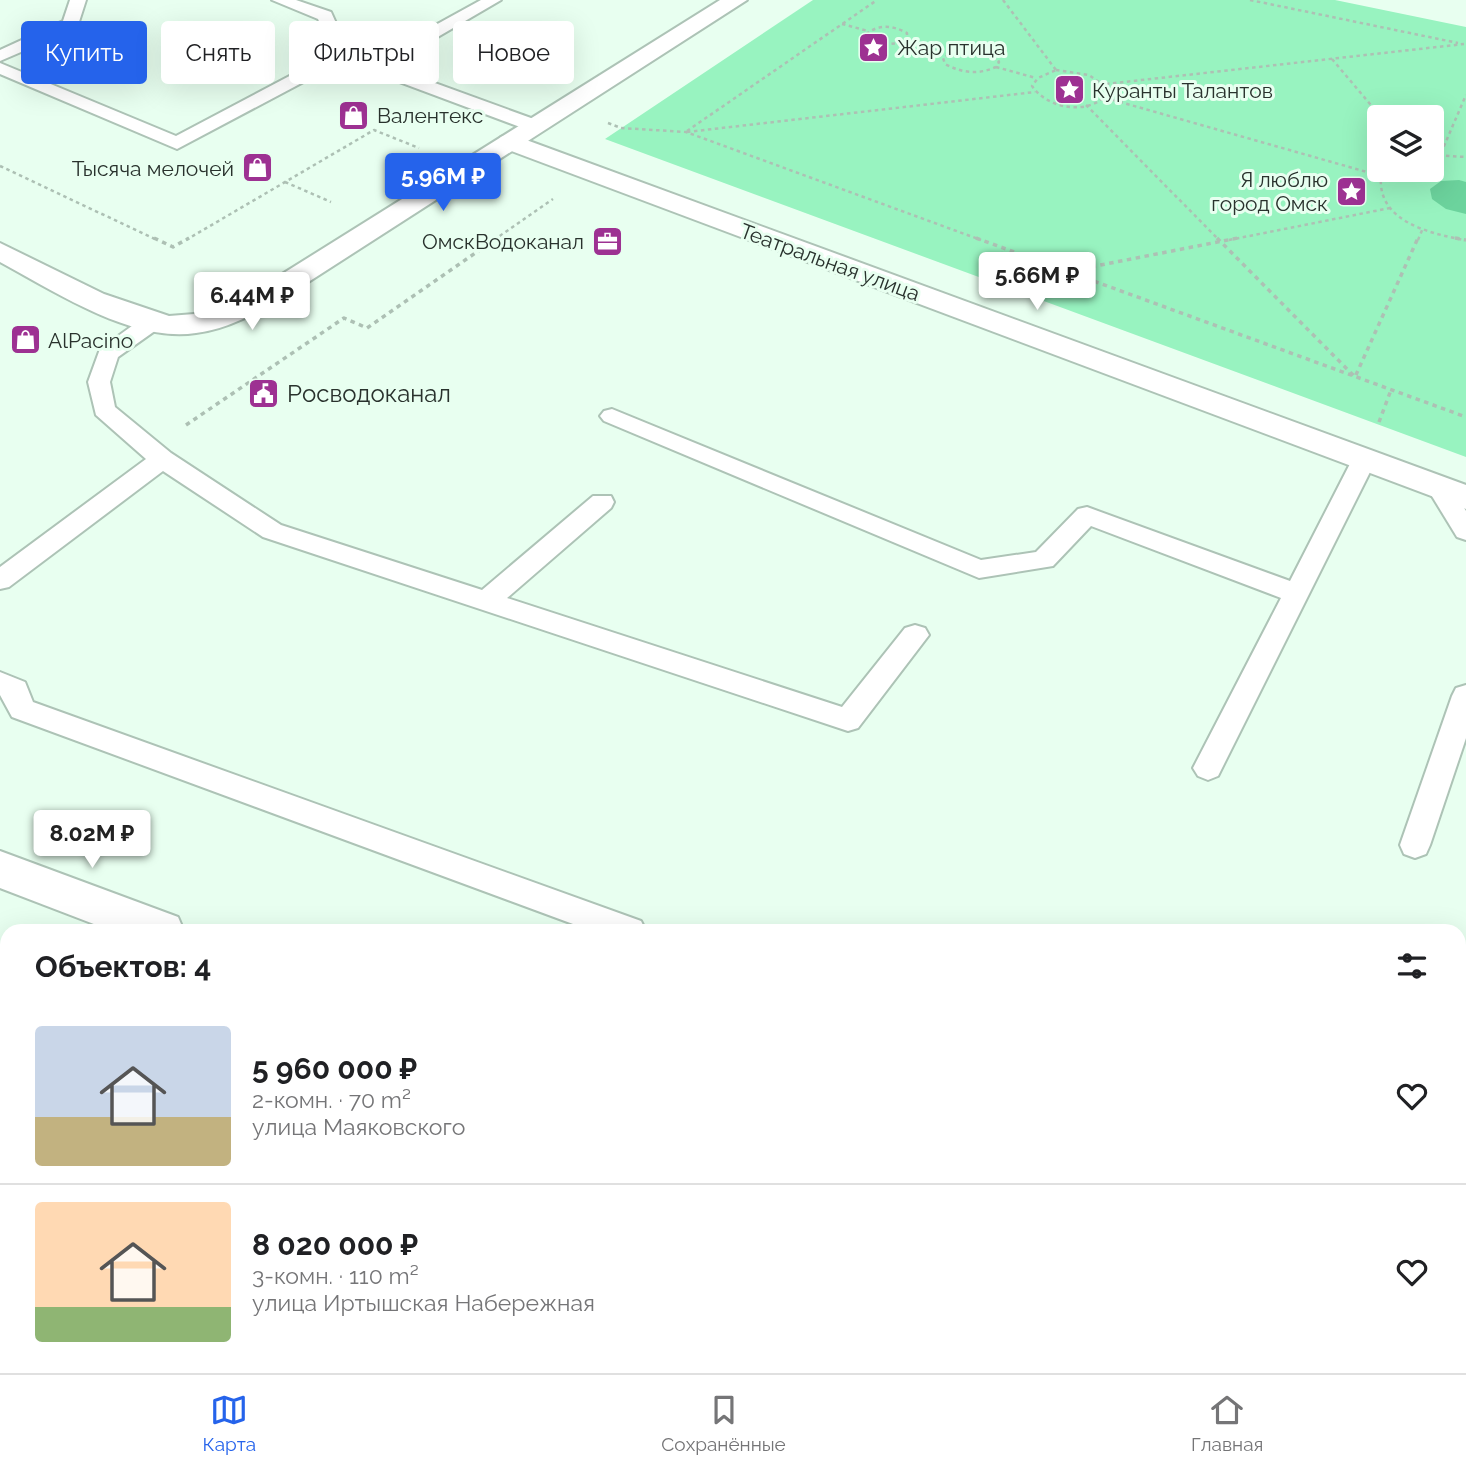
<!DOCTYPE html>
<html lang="ru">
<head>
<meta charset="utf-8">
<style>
  body { margin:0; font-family:Raleway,sans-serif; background:#f2f2f2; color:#202124; height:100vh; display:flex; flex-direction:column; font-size:26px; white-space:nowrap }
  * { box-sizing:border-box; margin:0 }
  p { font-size:23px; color:#757577 }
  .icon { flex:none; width:38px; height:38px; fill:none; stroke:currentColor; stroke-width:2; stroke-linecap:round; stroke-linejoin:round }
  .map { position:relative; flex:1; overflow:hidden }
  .panel { position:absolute; left:0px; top:924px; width:1466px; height:450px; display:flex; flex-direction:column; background:#fff; border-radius:21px 21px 0 0; box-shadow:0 7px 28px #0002 }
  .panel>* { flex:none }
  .banner { position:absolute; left:21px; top:21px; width:700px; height:63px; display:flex; gap:14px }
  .fabs { position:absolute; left:1367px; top:105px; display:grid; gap:14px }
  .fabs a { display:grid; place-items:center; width:77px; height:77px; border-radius:7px; background:#fff; box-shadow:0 7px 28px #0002; font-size:35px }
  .price { position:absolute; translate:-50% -60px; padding:0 16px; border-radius:7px; background:#fff; color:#222; font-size:23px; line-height:46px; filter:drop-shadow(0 2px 4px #0008) }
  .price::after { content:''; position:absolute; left:50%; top:42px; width:21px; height:16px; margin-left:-10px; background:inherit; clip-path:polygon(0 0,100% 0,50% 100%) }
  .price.on { background:#2563eb; color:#fff }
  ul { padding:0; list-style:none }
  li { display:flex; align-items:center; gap:21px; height:175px; padding:0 35px }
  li+li { border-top:2px solid #e0e0e0 }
  li span { display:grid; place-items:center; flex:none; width:196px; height:140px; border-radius:7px; color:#555 }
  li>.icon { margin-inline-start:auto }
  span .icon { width:84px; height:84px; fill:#fffc; stroke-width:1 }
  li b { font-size:30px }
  h2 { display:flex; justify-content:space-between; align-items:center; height:84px; padding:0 35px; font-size:30px }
  .chip { padding:0 24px; border-radius:7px; background:#fff; box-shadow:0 7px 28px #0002; font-size:24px; line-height:63px }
  .chip.on { background:#2563eb; color:#fff }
  .dock { display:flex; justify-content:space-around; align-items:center; height:98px; border-top:2px solid #e0e0e0; background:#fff; font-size:19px; color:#757577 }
  .dock a { display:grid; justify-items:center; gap:4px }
  .dock .on { color:#2563eb }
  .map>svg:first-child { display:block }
  .green { fill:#98f3c0; fill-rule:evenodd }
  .water { fill:#6cd39d }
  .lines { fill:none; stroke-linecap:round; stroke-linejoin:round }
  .service-casing { stroke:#adc3b6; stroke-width:4 }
  .minor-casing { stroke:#adc3b6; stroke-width:4 }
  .secondary-casing { stroke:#adc3b6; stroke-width:4 }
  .path-far2 { stroke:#adc0b4; stroke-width:2.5; stroke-dasharray:3.5 3.5; stroke-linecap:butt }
  .path-far1 { stroke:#adc0b4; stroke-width:3.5; stroke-dasharray:4.5 4.5; stroke-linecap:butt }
  .path { stroke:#adc0b4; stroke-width:5; stroke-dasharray:7 7; stroke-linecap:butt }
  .service { fill:#fff; fill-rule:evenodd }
  .minor { fill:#fff; fill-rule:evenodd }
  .secondary { fill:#fff; fill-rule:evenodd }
  .labels { text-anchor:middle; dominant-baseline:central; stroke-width:6; stroke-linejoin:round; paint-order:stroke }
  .far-poi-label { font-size:21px; fill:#29322d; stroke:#e8fff0; text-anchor:start }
  .far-street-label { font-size:21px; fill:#29322d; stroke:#e8fff0 }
  .poi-label { font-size:24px; fill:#29322d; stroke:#e8fff0; text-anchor:start }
</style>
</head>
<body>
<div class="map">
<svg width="1466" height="1373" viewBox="0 0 1466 1373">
  <rect width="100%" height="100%" fill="#e8fff0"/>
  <g class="green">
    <path d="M813,0h522l131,27v430l-861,-318zM1379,117h53v53h-53z"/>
    <polygon points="0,969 7,972 7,1093 0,1090"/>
    <polygon points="0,1121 7,1124 7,1221 0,1217"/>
    <polygon points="236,1367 484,1367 453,1373 246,1373"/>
  </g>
  <polygon class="water" points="1459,180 1466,182 1466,214 1446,209 1432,199 1430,189 1441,181"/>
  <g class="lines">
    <defs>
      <g id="service">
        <polygon points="70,0 86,0 77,28 0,61 0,50 63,21"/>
        <polygon points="272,0 296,0 331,12 349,52 372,60 481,0 501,0 388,66 542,122 544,126 535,132 528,130 343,61 177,149 0,74 0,63 176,136 333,53 318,19"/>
        <polygon points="151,316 162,323 159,328 118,357 110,382 115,407 171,453 281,525 482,590 593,496 611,496 614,502 611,508 507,598 842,707 905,628 915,625 925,628 929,635 858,728 848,731 263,537 163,471 9,587 0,589 0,567 146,459 96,415 88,382 100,349 143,318"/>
        <polygon points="612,409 981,560 1036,552 1078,509 1087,507 1290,581 1354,456 1372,456 1375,462 1218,776 1208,780 1198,776 1193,768 1281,598 1091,526 1053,566 979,578 604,421 600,416 604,411"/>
        <polygon points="1439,480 1448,482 1466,511 1466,540 1457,537 1427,488 1430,482"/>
        <polygon points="0,672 25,682 33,702 641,921 646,931 592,931 12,717 0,695"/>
        <polygon points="1466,685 1466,738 1430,845 1426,854 1415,858 1404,854 1400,845 1452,696 1456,688"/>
        <polygon points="1311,1367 1351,1367 1349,1373 1309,1373"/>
      </g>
      <polygon id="minor" points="510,134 1466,485 1466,509 501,147 497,142 501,137"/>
      <g id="secondary">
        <path d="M720,0h27l-448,288c-33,19 -65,40 -103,45 -64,10 -142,-42 -196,-71v-19l104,51 65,22 38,-3 72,-37z"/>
        <polygon points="0,851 178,917 184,931 112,931 0,888"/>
        <polygon points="1204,1367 1270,1367 1272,1373 1206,1373"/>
      </g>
    </defs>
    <use href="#service" class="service-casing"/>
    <use href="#minor" class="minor-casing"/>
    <use href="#secondary" class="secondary-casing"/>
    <g class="path-far2">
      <polyline points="1003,0 1056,70"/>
      <polyline points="1250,0 1458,43"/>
      <polyline points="842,24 868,31"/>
      <path d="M907,42v-9c-15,-8 -29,-9 -42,2l13,10 32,-3 36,11"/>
      <path d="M960,48c14,-1 32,1 39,14l-3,5c-18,8 -34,6 -51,-3l-2,-6z"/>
      <polyline points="1332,59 1381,117"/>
      <polyline points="996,67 1036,78"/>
      <path d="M1056,70l33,5 21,15c-17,27 -62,20 -78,-4l6,-8z"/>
      <polyline points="1106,84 1464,44"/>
      <polyline points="1106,98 1381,176"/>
      <polyline points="1086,105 1219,240"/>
      <polyline points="608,123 621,128 686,132 981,240"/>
      <polyline points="687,131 877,0"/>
      <polyline points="687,132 1035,92"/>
      <polyline points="1441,153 1466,95"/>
      <polyline points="1432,155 1466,157"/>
      <polyline points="0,166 157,240"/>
      <path d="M1388,170l-7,6c-4,45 47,57 83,64"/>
      <polyline points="285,182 331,202"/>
      <polyline points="186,240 374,130 419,148"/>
      <polyline points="494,240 553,199"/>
      <polyline points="1229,240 1390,208"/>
      <polyline points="1418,240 1423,228"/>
    </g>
    <g class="path-far1">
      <polyline points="154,238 173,247 189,238"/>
      <polyline points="976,238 1466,417"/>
      <polyline points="1217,238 1355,377 1418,238"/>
      <polyline points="1455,238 1466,240"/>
      <polyline points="1065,272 1238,238"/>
      <polyline points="981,275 1005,251"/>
      <polyline points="1379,422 1391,390"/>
      <polyline points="186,425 344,318 367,328 497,238"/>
    </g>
    <g class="path">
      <polyline points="0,1101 7,1104"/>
      <polyline points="0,1248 7,1252"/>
      <polyline points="1460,1356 1466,1359"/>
      <polyline points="181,1367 191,1373"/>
      <polyline points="600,1367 610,1371"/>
      <polyline points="946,1367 959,1373"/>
      <polyline points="606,1373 639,1367"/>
    </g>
    <use href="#service" class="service"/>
    <use href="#minor" class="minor"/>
    <use href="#secondary" class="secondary"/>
  </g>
  <defs>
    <symbol id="sight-square" viewBox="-11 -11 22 22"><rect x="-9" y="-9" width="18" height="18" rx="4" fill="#9d3192" stroke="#e8fff0"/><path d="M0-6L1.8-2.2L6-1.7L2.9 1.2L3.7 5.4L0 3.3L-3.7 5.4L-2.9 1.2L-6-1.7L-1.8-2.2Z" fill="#fff"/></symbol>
    <symbol id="shop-square" viewBox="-11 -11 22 22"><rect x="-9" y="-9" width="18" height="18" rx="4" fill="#9d3192" stroke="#e8fff0"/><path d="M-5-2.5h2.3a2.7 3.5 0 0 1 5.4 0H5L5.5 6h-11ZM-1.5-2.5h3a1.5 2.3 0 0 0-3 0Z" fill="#fff"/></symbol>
    <symbol id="office-square" viewBox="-11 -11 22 22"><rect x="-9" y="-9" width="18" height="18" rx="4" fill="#9d3192" stroke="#e8fff0"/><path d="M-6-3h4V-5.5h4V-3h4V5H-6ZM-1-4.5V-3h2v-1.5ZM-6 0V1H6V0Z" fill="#fff"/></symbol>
    <symbol id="civic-square" viewBox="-11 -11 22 22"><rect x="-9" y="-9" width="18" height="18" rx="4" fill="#9d3192" stroke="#e8fff0"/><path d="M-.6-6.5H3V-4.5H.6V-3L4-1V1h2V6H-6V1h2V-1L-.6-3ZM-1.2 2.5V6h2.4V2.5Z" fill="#fff"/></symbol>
  </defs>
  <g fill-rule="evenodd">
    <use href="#sight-square" x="856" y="30" width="35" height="35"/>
    <use href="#sight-square" x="1052" y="72" width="35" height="35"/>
    <use href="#shop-square" x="336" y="98" width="35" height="35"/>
    <use href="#shop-square" x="240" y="150" width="35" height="35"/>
    <use href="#sight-square" x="1334" y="174" width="35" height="35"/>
    <use href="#office-square" x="590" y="224" width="35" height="35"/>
    <use href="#shop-square" x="8" y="322" width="35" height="35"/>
    <use href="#civic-square" x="246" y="376" width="35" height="35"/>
  </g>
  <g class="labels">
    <g class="far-poi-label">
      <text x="897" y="47">Жар птица</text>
      <text x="1092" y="90">Куранты Талантов</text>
      <text x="377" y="115">Валентекс</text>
      <text x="234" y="168" text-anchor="end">Тысяча мелочей</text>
      <text x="1328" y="179" text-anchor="end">Я люблю<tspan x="1328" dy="24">город Омск</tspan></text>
      <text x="584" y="241" text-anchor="end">ОмскВодоканал</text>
      <text x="48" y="340">AlPacino</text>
    </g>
    <g class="far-street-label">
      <text transform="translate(830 262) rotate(20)">Театральная улица</text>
    </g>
    <g class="poi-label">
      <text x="287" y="393">Росводоканал</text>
    </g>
  </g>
</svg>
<div class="fabs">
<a><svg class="icon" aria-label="layers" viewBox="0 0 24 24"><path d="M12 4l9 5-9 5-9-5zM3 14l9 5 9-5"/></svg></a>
</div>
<b class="price on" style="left:443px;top:213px">5.96M ₽</b>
<b class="price" style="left:1037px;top:312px">5.66M ₽</b>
<b class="price" style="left:252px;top:332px">6.44M ₽</b>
<b class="price" style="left:92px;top:870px">8.02M ₽</b>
<div class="banner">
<a class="chip on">Купить</a>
<a class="chip">Снять</a>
<a class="chip">Фильтры</a>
<a class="chip">Новое</a>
</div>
<section class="panel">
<h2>Объектов: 4<svg class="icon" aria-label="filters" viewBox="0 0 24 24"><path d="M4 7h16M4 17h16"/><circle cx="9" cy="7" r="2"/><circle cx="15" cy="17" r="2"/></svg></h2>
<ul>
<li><span style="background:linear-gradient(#c9d6e8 65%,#c2b280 0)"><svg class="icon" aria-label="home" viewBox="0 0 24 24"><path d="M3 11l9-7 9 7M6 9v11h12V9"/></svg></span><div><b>5 960 000 ₽</b><p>2-комн. · 70 m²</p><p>улица Маяковского</p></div><svg class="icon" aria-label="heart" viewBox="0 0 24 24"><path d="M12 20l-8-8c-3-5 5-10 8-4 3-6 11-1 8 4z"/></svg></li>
<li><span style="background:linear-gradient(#ffd9b3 75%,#8fb573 0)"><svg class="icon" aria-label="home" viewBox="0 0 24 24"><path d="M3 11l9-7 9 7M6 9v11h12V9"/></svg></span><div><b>8 020 000 ₽</b><p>3-комн. · 110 m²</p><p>улица Иртышская Набережная</p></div><svg class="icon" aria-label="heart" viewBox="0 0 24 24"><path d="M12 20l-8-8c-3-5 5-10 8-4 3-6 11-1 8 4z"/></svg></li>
</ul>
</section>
</div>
<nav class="dock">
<a class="on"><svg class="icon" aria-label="map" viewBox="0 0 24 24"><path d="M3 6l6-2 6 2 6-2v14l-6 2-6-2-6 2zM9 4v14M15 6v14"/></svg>Карта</a>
<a><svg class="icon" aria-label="saved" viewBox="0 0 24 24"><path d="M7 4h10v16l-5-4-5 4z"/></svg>Сохранённые</a>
<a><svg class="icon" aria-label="home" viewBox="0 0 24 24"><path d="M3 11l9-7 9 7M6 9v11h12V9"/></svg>Главная</a>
</nav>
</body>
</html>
